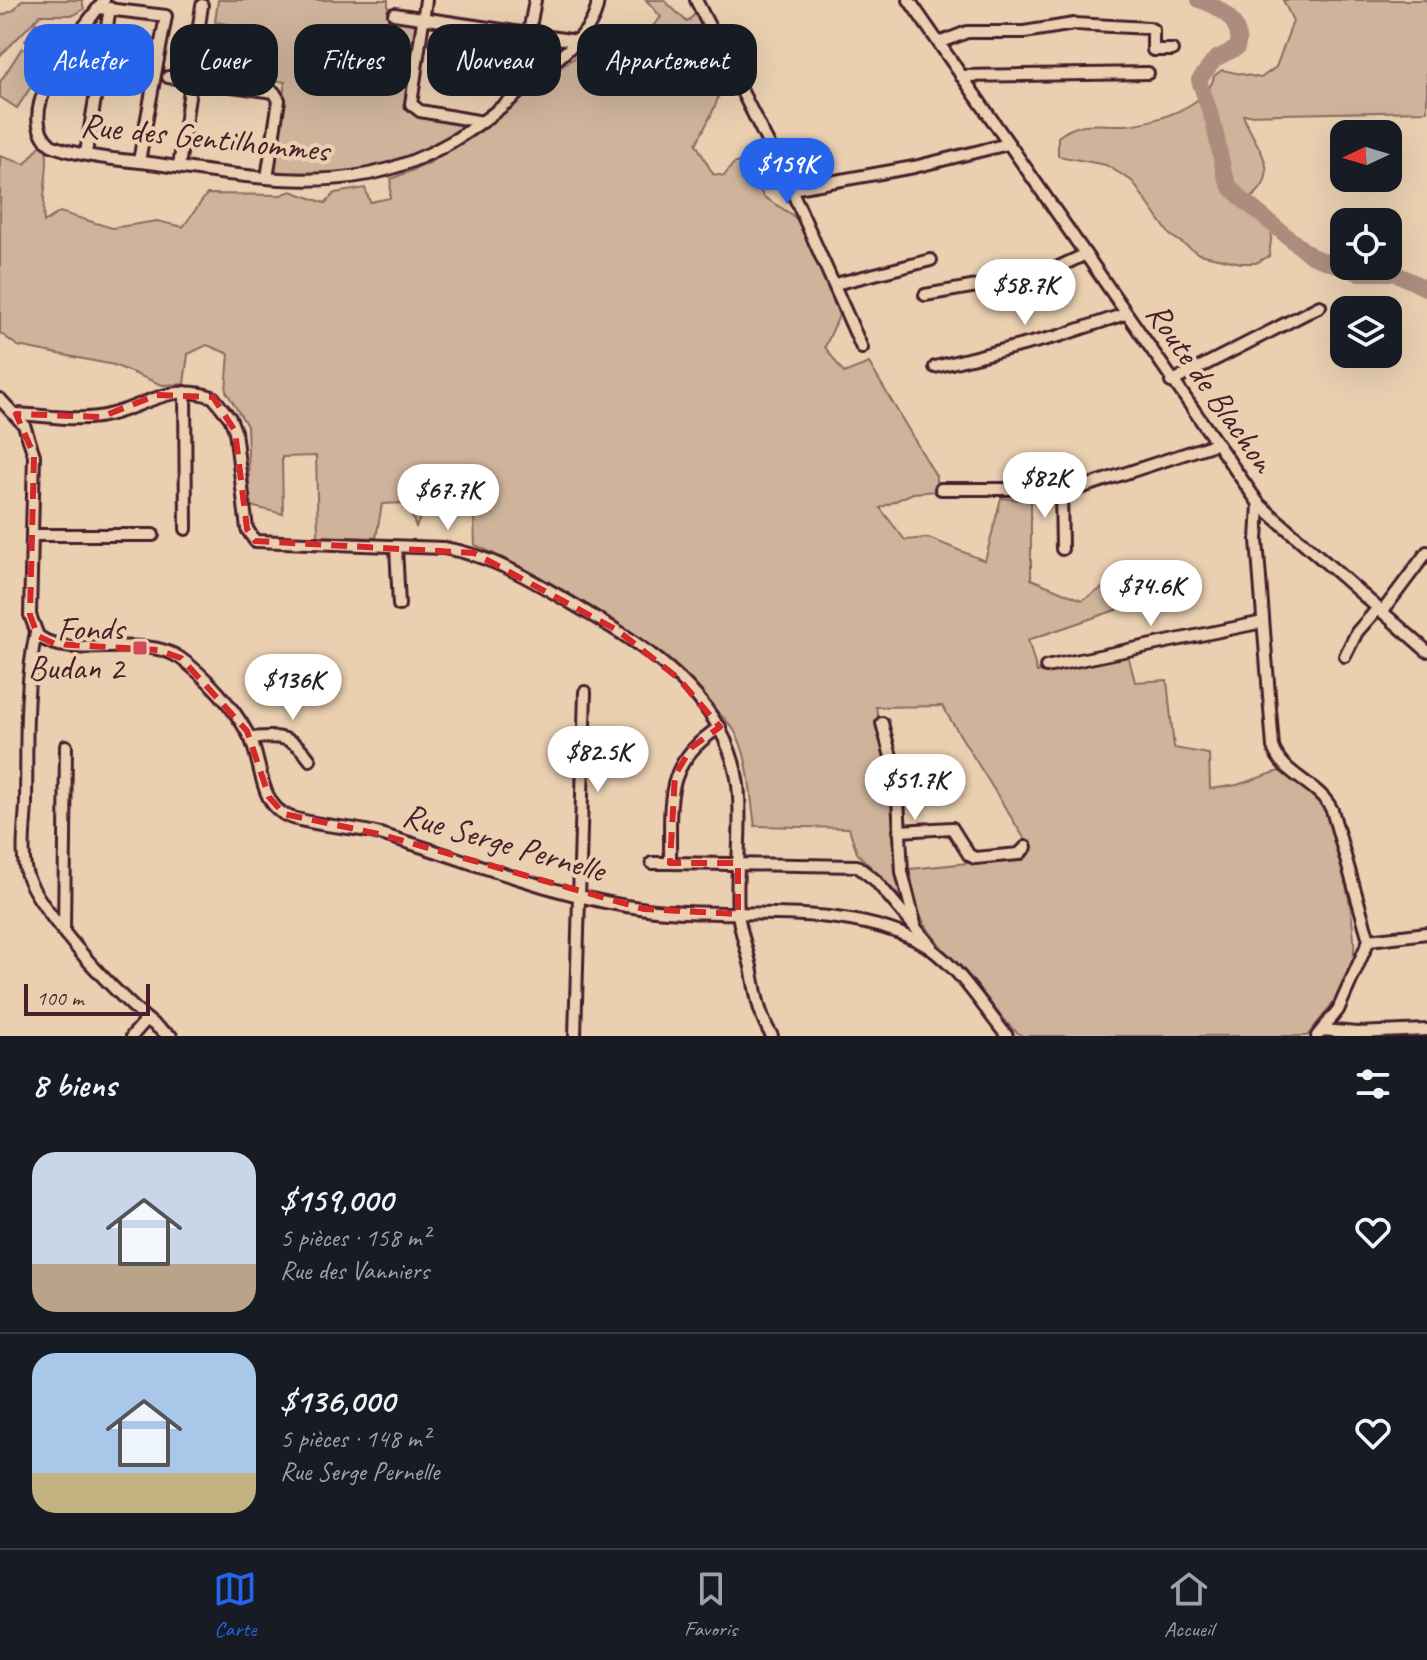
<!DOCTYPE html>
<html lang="fr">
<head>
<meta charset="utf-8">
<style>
  body { margin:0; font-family:Caveat,sans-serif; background:#20242c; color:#f1f3f6; height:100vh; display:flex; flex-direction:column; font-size:30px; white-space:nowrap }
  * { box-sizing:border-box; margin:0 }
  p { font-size:26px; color:#9ea1a6 }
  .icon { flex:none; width:44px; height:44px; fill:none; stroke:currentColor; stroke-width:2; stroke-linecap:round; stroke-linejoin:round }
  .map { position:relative; height:1036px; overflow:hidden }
  .details { display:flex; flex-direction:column; background:#171b24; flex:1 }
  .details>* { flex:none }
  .top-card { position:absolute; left:24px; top:24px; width:800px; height:72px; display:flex; gap:16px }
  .needle { width:52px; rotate:266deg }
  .tools { position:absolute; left:1330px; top:120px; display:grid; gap:16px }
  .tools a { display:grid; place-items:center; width:72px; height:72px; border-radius:16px; background:#171b24; box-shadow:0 8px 32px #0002; font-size:40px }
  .scale { position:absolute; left:24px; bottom:20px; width:126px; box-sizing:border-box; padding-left:8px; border:4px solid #4a1f2b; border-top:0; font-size:22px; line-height:28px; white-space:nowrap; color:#4a1f2b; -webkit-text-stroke:6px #ead0b1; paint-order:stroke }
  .price { position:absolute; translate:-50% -68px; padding:0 18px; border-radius:28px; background:#fff; color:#222; font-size:26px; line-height:52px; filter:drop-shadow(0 2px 4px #0008) }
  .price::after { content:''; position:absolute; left:50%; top:48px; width:24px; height:18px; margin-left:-12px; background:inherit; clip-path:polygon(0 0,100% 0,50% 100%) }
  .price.active { background:#2563eb; color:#fff }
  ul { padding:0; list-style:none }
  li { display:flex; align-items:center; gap:24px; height:200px; padding:0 32px }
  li+li { border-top:2px solid #363941 }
  li span { display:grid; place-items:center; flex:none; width:224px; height:160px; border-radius:24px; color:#555 }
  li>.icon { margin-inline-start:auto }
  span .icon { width:96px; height:96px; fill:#fffc; stroke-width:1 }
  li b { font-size:34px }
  h2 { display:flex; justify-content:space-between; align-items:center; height:96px; padding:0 32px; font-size:34px }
  .tag { padding:0 28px; border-radius:24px; background:#171b24; box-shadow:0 8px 32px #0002; font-size:28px; line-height:72px }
  .tag.active { background:#2563eb; color:#fff }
  .menu { display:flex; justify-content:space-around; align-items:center; height:112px; border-top:2px solid #363941; background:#171b24; font-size:22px; color:#9ea1a6 }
  .menu a { display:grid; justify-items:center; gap:4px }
  .menu .active { color:#2563eb }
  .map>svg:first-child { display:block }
  .green { fill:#cfb49b; stroke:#8c6a63; stroke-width:2 }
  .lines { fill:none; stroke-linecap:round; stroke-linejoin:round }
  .river { stroke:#ad8c7e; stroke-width:16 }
  .minor-casing { stroke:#4a1f2b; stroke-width:16 }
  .minor { stroke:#ead0b1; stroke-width:10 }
  .marked { fill:none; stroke:#d62828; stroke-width:6; stroke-dasharray:16 10; stroke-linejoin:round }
  .poi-dot { fill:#d1495b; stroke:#ead0b1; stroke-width:3 }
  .labels { text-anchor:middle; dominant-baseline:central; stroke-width:8; stroke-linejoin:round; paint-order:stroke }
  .street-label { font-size:34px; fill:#4a1f2b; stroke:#ead0b1 }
  .poi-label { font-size:34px; fill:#4a1f2b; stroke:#ead0b1; text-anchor:end }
</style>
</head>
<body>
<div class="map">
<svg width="1427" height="1036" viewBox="0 0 1427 1036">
  <rect width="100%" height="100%" fill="#ead0b1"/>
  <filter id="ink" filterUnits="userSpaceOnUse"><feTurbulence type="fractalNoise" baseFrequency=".0125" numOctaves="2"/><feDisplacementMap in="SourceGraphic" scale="16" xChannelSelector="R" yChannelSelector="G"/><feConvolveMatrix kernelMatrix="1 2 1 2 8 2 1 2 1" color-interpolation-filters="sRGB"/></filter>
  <g filter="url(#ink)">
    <g class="green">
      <polygon points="22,0 82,0 84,9 74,15 40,15 0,56 0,16 14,10"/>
      <polygon points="218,0 388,0 388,19 418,24 406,96 410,111 418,116 472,126 416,157 367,171 272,174 285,82 273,80 276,58 233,50 235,25 215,22"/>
      <path d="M646,0h18l23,22 9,-9 11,33 15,15c1,37 -9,51 -26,83l17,30 11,2 9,-12 9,-3 22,36 27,17 15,14 33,88 -14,31 19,26 25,-10 67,113v15l-23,2 -33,15 25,32 24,-2 56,23 16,-63 30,3v78l51,21 63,-37 9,34 -126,43 9,32 91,-17 7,27 32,-2 7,68 35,6 1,35 27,-4 42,-14c11,7 29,14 37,23 19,26 44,137 37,168 -6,26 -30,54 -46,74h-285c-17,-11 -29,-31 -42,-46 -31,-36 -73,-70 -70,-121l117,-12 2,-11 -87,-140 -66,1 17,87 7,103 -43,-44 -8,-25 -94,-2c-5,-30 -5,-70 -21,-96 -7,-10 -17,-19 -26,-27 -64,-68 -149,-120 -233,-158l-3,-81 -27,2 -29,61 -9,-24 -25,1 -6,34 -58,-2 -2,-80 -34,1 1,57 -33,-8 -3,-80 -21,-35 3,-37 -22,-9 -19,9 -4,30 -22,1 -48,-20 -96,-19 -18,-13v-177l25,8 20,-24c6,26 -4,55 -1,82l16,-10 52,16 45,-7 26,6 24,-33 74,1 10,-4 34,12 10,-10 30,-5 5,14 20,-4 1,-19 37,-15 153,-111 44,4 36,-40z"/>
      <path d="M1283,0h144v111l-184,4c11,31 42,57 8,83l-1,10 22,24 -3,24 -13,7h-15l-42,-9 -29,-19 -38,-54 -26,-16 -48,-9v-19c23,-18 40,-11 66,-12 28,-1 85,-19 90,-49l8,-6 39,8 15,-11 17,-46z"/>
      <polygon points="36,22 55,34 43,52 25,41"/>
      <polygon points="22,48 46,64 17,108 0,97 0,82"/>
    </g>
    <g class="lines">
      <path class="river" d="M1199,0c21,6 45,23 38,48l-22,11 -16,21 14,41 11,52 6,14 13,13 68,56 47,17h37l32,16"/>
      <defs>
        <g id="minor">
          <path d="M104,0c-22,32 -95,110 -53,145 32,14 84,15 119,21 167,25 240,27 370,-92 22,-20 56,-42 58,-74"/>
          <polyline points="426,0 411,104 420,111 483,122"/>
          <polyline points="696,0 791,189 914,167 1008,144"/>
          <polyline points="909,0 1259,504 1427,651"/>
          <polyline points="99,8 166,16 139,161"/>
          <polyline points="394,14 577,41"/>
          <polyline points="529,33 535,0"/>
          <polyline points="939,43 967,32 1024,32 1074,24 1149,28 1153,30 1153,50 1172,50"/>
          <polyline points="961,76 1148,73"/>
          <polyline points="168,77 274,92 279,100 267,178"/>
          <polyline points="86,153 110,8"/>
          <polyline points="179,167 202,5"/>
          <polyline points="791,189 862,348"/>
          <polyline points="835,284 931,260"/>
          <polyline points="925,295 1041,275 1084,255"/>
          <polyline points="935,367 1059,336 1125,314"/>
          <polyline points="1171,382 1320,306"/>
          <polyline points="185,392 186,529"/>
          <path d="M0,399l24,26 10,30 -4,160 8,21c35,26 104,-4 142,22 26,18 53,48 68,76 15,25 9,71 42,83 29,10 61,9 90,17 88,25 176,64 267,75 88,11 188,-8 269,31 38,18 65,65 91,96"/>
          <path d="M16,414c26,1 56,7 82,3 43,-6 68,-36 115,-20l17,21 5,13 12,98 8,12 189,7c57,9 104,42 154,71 63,37 130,88 140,166 5,42 -3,86 0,128 2,18 9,36 13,54 5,25 7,47 21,69"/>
          <polyline points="941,489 1077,489 1215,444"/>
          <polyline points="1061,490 1062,549"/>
          <path d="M1259,504l-2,36 16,207c10,29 45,35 59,63l37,130 -31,70 -21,26"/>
          <polyline points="32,535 153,535"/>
          <polyline points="396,547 399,605"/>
          <polyline points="1382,612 1427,552"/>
          <path d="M36,632c-12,57 -9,115 -10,172 -1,22 -5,47 0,68 9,37 111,148 145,164"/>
          <polyline points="1345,656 1357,632 1378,608"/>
          <polyline points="1046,667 1263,622"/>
          <polyline points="882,723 897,779 902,872 915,924"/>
          <path d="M720,727c-58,37 -49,75 -50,136l187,3 18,14 56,66"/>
          <path d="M251,738c29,-2 42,-3 59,22"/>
          <polyline points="899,831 952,828 969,855 975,858 1019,854 1026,847"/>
          <polyline points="652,863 670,863"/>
          <polyline points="64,932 66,746"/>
          <polyline points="1369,940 1427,933"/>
          <polyline points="1322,1030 1357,1033 1427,1030"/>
          <polyline points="132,1036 146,1020"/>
          <polyline points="575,1036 585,692"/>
        </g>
      </defs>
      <use href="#minor" class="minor-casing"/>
      <use href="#minor" class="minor"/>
    </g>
  </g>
  <path class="marked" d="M157,395l56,2 22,34 12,98 8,12 219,12 143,77 61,48 42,49 -28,20 -17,28 -5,88h68v51l-94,-5 -265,-75 -95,-20 -15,-17 -22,-66 -66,-73 -23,-8 -103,-6 -17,-8 -8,-21 4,-160 -18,-41 85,3z"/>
  <rect class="poi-dot" x="132" y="640" width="16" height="16" rx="4"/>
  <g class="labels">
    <g class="street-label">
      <text transform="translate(205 137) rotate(6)">Rue des Gentilhommes</text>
      <text transform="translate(1211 387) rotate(55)">Route de Blachon</text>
      <text transform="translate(504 842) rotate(16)">Rue Serge Pernelle</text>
    </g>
    <g class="poi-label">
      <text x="124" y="628">Fonds<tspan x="124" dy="39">Budan 2</tspan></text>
    </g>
  </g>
</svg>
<div class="tools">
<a><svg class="needle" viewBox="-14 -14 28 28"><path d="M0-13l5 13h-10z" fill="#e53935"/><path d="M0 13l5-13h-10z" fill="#9ea1a6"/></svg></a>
<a><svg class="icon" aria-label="locate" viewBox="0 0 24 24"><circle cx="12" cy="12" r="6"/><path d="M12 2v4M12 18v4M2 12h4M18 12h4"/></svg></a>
<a><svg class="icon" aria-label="layers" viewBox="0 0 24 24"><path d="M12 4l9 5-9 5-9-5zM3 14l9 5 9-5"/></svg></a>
</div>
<div class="scale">100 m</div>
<b class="price active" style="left:787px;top:206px">$159K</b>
<b class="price" style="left:1025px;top:327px">$58.7K</b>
<b class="price" style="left:1045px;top:520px">$82K</b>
<b class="price" style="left:448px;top:532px">$67.7K</b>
<b class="price" style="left:1151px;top:628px">$74.6K</b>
<b class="price" style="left:293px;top:722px">$136K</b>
<b class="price" style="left:598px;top:794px">$82.5K</b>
<b class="price" style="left:915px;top:822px">$51.7K</b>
<div class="top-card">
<a class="tag active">Acheter</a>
<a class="tag">Louer</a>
<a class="tag">Filtres</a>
<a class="tag">Nouveau</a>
<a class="tag">Appartement</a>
</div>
</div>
<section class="details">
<h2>8 biens<svg class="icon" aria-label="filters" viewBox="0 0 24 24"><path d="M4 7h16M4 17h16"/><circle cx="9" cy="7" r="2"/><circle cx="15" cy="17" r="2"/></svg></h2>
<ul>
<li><span style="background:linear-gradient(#c9d6e8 70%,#b9a48a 0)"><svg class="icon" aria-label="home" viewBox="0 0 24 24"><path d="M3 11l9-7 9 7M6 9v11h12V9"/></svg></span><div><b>$159,000</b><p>5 pièces · 158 m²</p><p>Rue des Vanniers</p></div><svg class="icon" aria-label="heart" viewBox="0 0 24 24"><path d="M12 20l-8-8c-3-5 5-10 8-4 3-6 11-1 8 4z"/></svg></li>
<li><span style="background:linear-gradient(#a9c7e8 75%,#c2b280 0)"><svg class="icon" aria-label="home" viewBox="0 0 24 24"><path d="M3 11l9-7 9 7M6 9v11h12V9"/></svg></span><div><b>$136,000</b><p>5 pièces · 148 m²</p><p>Rue Serge Pernelle</p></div><svg class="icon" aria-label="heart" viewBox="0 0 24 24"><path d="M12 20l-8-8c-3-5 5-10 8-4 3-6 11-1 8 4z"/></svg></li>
</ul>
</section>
<nav class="menu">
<a class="active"><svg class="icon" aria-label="map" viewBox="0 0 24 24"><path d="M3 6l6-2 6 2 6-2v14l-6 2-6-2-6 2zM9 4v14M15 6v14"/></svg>Carte</a>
<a><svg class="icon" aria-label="saved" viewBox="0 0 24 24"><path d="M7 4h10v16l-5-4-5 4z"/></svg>Favoris</a>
<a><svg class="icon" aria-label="home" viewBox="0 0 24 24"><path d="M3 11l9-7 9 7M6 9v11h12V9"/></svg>Accueil</a>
</nav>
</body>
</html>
